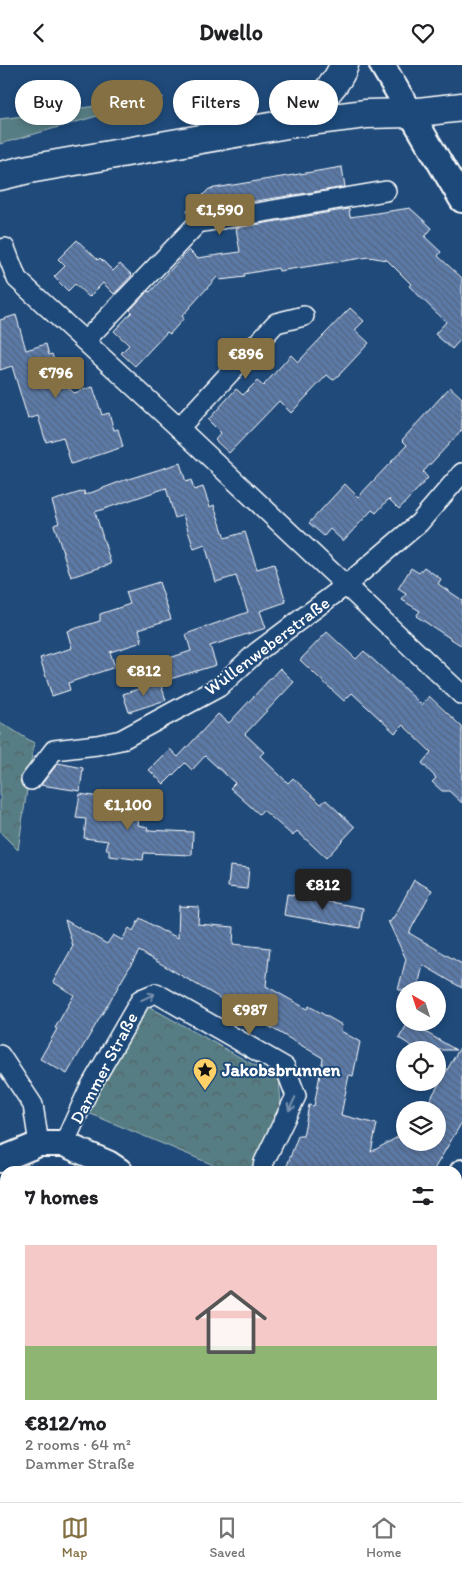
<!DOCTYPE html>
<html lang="en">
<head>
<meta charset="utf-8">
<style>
  body { margin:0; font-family:Itim,sans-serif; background:#f6f6f6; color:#202124; height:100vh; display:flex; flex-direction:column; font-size:19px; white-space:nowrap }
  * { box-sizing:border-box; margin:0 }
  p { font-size:16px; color:#757577 }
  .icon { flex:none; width:28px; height:28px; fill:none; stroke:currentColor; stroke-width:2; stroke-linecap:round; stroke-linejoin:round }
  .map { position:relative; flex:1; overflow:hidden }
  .sheet { position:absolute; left:0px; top:1101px; width:462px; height:336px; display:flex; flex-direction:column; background:#fff; border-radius:15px 15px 0 0; box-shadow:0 2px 8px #0003 }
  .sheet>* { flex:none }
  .top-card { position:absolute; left:15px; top:15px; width:432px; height:45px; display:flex; gap:10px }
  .needle { width:32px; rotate:321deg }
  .tools { position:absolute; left:396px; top:916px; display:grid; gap:10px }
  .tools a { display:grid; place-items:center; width:50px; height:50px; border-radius:50%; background:#fff; box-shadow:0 2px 8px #0003; font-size:25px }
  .price { position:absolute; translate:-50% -42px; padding:0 11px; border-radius:5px; background:#847042; color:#fff; font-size:16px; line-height:32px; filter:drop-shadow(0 1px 2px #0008) }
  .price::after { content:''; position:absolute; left:50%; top:30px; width:15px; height:11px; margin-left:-8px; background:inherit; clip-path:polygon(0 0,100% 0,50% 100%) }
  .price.current { background:#222; color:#fff }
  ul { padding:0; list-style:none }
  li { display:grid; align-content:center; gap:10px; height:265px; padding:0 25px }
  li+li { border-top:1px solid #e0e0e0 }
  li span { display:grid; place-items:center; height:155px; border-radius:0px; color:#555 }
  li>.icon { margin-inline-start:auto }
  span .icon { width:90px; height:90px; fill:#fffc; stroke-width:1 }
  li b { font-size:21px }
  h2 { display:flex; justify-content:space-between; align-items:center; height:60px; padding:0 25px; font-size:21px }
  .tag { padding:0 18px; border-radius:22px; background:#fff; box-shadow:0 2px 8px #0003; font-size:18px; line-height:45px }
  .tag.current { background:#847042; color:#fff }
  header { display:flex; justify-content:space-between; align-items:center; height:65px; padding:0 25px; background:#fff; font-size:22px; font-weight:700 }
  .tabs { display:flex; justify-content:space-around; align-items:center; height:70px; border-top:1px solid #e0e0e0; background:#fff; font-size:14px; color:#757577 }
  .tabs a { display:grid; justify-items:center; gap:2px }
  .tabs .current { color:#847042 }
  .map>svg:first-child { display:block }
  .built { fill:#315888 }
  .grass { fill:#577d83; stroke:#abbec1 }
  .park { fill:url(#park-crowns); stroke:#abbec1 }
  .building { fill:url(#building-back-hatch); stroke:#fff }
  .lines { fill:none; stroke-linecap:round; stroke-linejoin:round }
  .minor-casing { stroke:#fff; stroke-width:22 }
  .tertiary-casing { stroke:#fff; stroke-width:28 }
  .secondary-casing { stroke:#fff; stroke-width:31 }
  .minor { stroke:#1f4a7a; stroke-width:19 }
  .tertiary { stroke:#1f4a7a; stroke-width:24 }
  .secondary { stroke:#1f4a7a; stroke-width:28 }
  .oneway { stroke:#7992af }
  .labels { text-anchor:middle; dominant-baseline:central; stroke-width:4; stroke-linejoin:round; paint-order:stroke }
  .street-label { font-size:18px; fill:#fff; stroke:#1f4a7a }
  .poi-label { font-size:18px; font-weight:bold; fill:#fff; stroke:#1f4a7a; text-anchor:start }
</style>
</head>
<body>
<header><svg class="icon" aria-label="back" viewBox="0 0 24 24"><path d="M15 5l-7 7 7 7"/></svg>Dwello<svg class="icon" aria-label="heart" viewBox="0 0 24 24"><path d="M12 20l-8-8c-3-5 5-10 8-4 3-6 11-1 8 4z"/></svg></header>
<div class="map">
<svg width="462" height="1437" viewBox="0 0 462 1437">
  <defs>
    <pattern id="park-crowns" width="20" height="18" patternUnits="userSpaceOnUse" patternTransform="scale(1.25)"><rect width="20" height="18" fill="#577d83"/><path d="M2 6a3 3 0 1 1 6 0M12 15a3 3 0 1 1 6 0" fill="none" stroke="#526468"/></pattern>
    <pattern id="building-back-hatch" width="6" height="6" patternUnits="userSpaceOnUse" patternTransform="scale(1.25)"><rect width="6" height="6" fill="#5b7aa7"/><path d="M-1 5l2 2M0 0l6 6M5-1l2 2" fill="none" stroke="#54657e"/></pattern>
  </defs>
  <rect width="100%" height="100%" fill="#1f4a7a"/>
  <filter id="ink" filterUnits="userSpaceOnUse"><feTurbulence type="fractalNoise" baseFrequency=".02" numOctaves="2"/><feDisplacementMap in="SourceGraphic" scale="10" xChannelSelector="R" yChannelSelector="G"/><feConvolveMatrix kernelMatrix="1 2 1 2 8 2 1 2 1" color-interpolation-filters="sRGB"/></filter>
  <g filter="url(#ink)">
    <polygon class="built" points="0,1297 5,1303 5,1377 0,1381"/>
    <polygon class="grass" points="163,32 0,79 0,54"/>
    <g class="park">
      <polygon points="0,657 34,678 18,785 0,767"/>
      <polygon points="148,941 279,1014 281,1038 253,1106 228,1106 86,1047"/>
      <polygon points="199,1433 226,1433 232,1437 198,1437 197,1435"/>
    </g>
    <g class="building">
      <polygon points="342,102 345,122 186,147 209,124"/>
      <polygon points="410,143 432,163 425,172 441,187 438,191 462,213 462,273 452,284 435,269 446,257 409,221 411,219 387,195 369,192 279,206 278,203 244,209 245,212 220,215 217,212 182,251 184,253 170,269 167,267 135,301 121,288 129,280 114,266 132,247 130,245 148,226 150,227 189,185 197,193 240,187 236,163 349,144 350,152"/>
      <polygon points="77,175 98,195 100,193 113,206 120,199 132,210 114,229 103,218 89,232 75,219 68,226 54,212 65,201 58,194"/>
      <polygon points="350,243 364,256 355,265 369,278 340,309 333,315 327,310 291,348 279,336 229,388 215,375 221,368 208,355 236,324 243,330 257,316 263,321 291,290 298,297"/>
      <polygon points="16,250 26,285 46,279 49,290 52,289 60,315 74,328 93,322 102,350 109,348 114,365 118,364 123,382 71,399 63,372 46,377 38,351 28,354 12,301 0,305 0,255"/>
      <polygon points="450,322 462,333 462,365 423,407 428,413 399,444 389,434 376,448 372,445 343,476 330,464 324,471 309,458 345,419 358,432 407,380 402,375"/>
      <polygon points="180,398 186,417 191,415 194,425 203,422 210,442 214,440 225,473 245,467 257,504 274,499 286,537 260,546 266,563 210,581 216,600 160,617 154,598 191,586 186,569 248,547 236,511 216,517 205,480 194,484 183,450 175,453 166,423 95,447 111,499 71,512 54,460 59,458 52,436 84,426 85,430 122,416"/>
      <polygon points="424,502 441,514 438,519 462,535 462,581 416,551 420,546 402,535 406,529 398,524 411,503 419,508"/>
      <polygon points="159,517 171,554 139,564 142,577 110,587 115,602 68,618 70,625 52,631 40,593 72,583 67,566 100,556 100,549 130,539 126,527"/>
      <polygon points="327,567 356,594 364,586 422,640 429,631 462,662 462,738 449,726 442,726 432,717 436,713 422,698 431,687 403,660 395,668 352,628 344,636 300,595"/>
      <polygon points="280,603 294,617 245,669 264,687 260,691 288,718 293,713 321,739 326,735 355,762 326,793 297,766 293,771 263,745 259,749 230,723 235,718 205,691 192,705 185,698 164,719 149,705 170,684 178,692 218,649 229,658"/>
      <polygon points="160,617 166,635 129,647 123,629"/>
      <polygon points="58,698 83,703 80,726 41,720"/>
      <polygon points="80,729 119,735 117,745 123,746 122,750 139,752 138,760 148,762 147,765 193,767 192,790 144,788 143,795 109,791 109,785 106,785 108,776 84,773 86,754 76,753"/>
      <polygon points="230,801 249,803 247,824 228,822"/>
      <polygon points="414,815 432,825 409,868 462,899 462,923 423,900 417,925 398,925 406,894 388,856 390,857 397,847"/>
      <polygon points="287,829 363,843 360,863 284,850"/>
      <polygon points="179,841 199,842 198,859 234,862 233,879 270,883 266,921 307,944 309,941 342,960 341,966 360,977 353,1011 349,1010 341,1050 377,1059 371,1087 405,1068 405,1078 438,1078 438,1045 424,1045 462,979 462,1057 433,1106 285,1106 298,1071 303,1071 309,1040 314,1041 323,993 139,886 67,1009 40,994 57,964 55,963 74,930 53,917 73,881 65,855 107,879 113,870 122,875 129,863 133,866 140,853 164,867 164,866 178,873"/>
      <polygon points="408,958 410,958 456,985 418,985 399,973"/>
    </g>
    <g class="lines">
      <defs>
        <g id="minor">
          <polyline points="5,183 17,214 179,363 462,630"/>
          <polyline points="85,276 198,158 386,126"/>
          <polyline points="179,363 276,258 304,251"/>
          <polyline points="31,715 54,685 97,680 121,675 219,622 257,587 345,521 419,458 462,408"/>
          <polyline points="0,990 33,1040 39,1079"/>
          <polyline points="64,1079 89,1024 141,934 156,928 285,1002 296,1031 264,1097 262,1106"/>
          <polyline points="459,1321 462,1321"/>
          <polyline points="161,1437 164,1432"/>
        </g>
        <g id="tertiary">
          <polyline points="382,0 462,135"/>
          <polyline points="0,1095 39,1079 64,1079 108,1098 120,1106"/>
          <polyline points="458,1115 462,1107"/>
          <polyline points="458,1175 462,1175"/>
          <polyline points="346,1432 347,1437"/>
        </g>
        <g id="secondary">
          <path d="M293,58c18,-17 43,-34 51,-58"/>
          <polyline points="0,111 29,104 293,58 366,49 410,48 462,42"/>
        </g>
      </defs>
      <use href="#minor" class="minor-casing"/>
      <use href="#tertiary" class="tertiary-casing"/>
      <use href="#secondary" class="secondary-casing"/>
      <use href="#minor" class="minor"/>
      <use href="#tertiary" class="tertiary"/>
      <use href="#secondary" class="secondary"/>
    </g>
    <defs><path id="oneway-shaft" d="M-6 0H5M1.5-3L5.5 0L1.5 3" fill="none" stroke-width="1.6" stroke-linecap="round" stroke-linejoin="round" transform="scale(1.25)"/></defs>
    <g class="oneway">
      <use href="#oneway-shaft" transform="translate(148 932) rotate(-25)"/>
      <use href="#oneway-shaft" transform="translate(292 1039) rotate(116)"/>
    </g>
  </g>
  <defs>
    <symbol id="sight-pin" viewBox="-11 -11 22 30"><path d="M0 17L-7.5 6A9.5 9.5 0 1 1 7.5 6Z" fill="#ffd166" stroke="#1f4a7a"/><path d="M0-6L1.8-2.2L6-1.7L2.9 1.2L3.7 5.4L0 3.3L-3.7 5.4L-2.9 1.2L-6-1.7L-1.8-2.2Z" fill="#111"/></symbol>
  </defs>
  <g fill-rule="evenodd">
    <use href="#sight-pin" x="191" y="991" width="28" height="38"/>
  </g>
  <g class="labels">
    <g class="street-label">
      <text transform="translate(267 581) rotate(-37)">Wüllenweberstraße</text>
      <text transform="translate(104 1003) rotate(-62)">Dammer Straße</text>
    </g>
    <g class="poi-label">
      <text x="222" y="1005">Jakobsbrunnen</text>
    </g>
  </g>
</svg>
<div class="tools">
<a><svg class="needle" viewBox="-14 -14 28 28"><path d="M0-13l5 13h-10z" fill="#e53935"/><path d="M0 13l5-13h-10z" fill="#757577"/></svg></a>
<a><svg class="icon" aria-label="locate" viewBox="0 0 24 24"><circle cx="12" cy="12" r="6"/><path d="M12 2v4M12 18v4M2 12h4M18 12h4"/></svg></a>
<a><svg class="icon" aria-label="layers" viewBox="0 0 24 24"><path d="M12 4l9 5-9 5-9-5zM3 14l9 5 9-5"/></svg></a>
</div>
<b class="price" style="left:220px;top:171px">€1,590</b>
<b class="price" style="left:246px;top:315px">€896</b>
<b class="price" style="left:56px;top:334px">€796</b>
<b class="price" style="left:144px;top:632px">€812</b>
<b class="price" style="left:128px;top:766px">€1,100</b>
<b class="price current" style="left:323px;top:846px">€812</b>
<b class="price" style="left:250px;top:971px">€987</b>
<div class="top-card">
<a class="tag">Buy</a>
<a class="tag current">Rent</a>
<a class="tag">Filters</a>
<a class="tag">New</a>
</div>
<section class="sheet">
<h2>7 homes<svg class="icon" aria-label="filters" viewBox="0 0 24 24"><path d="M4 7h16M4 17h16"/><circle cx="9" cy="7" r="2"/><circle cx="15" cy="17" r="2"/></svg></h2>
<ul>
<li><span style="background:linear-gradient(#f6c9c9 65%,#8fb573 0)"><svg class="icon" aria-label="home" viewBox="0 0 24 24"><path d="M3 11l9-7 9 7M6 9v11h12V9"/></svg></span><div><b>€812/mo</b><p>2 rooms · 64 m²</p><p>Dammer Straße</p></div></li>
</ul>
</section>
</div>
<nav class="tabs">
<a class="current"><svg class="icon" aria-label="map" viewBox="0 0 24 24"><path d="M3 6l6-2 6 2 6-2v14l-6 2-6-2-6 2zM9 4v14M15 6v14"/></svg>Map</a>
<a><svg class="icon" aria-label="saved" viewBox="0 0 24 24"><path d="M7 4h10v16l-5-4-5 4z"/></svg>Saved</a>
<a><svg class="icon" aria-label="home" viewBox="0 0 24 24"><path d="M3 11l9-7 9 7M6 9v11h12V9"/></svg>Home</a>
</nav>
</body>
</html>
